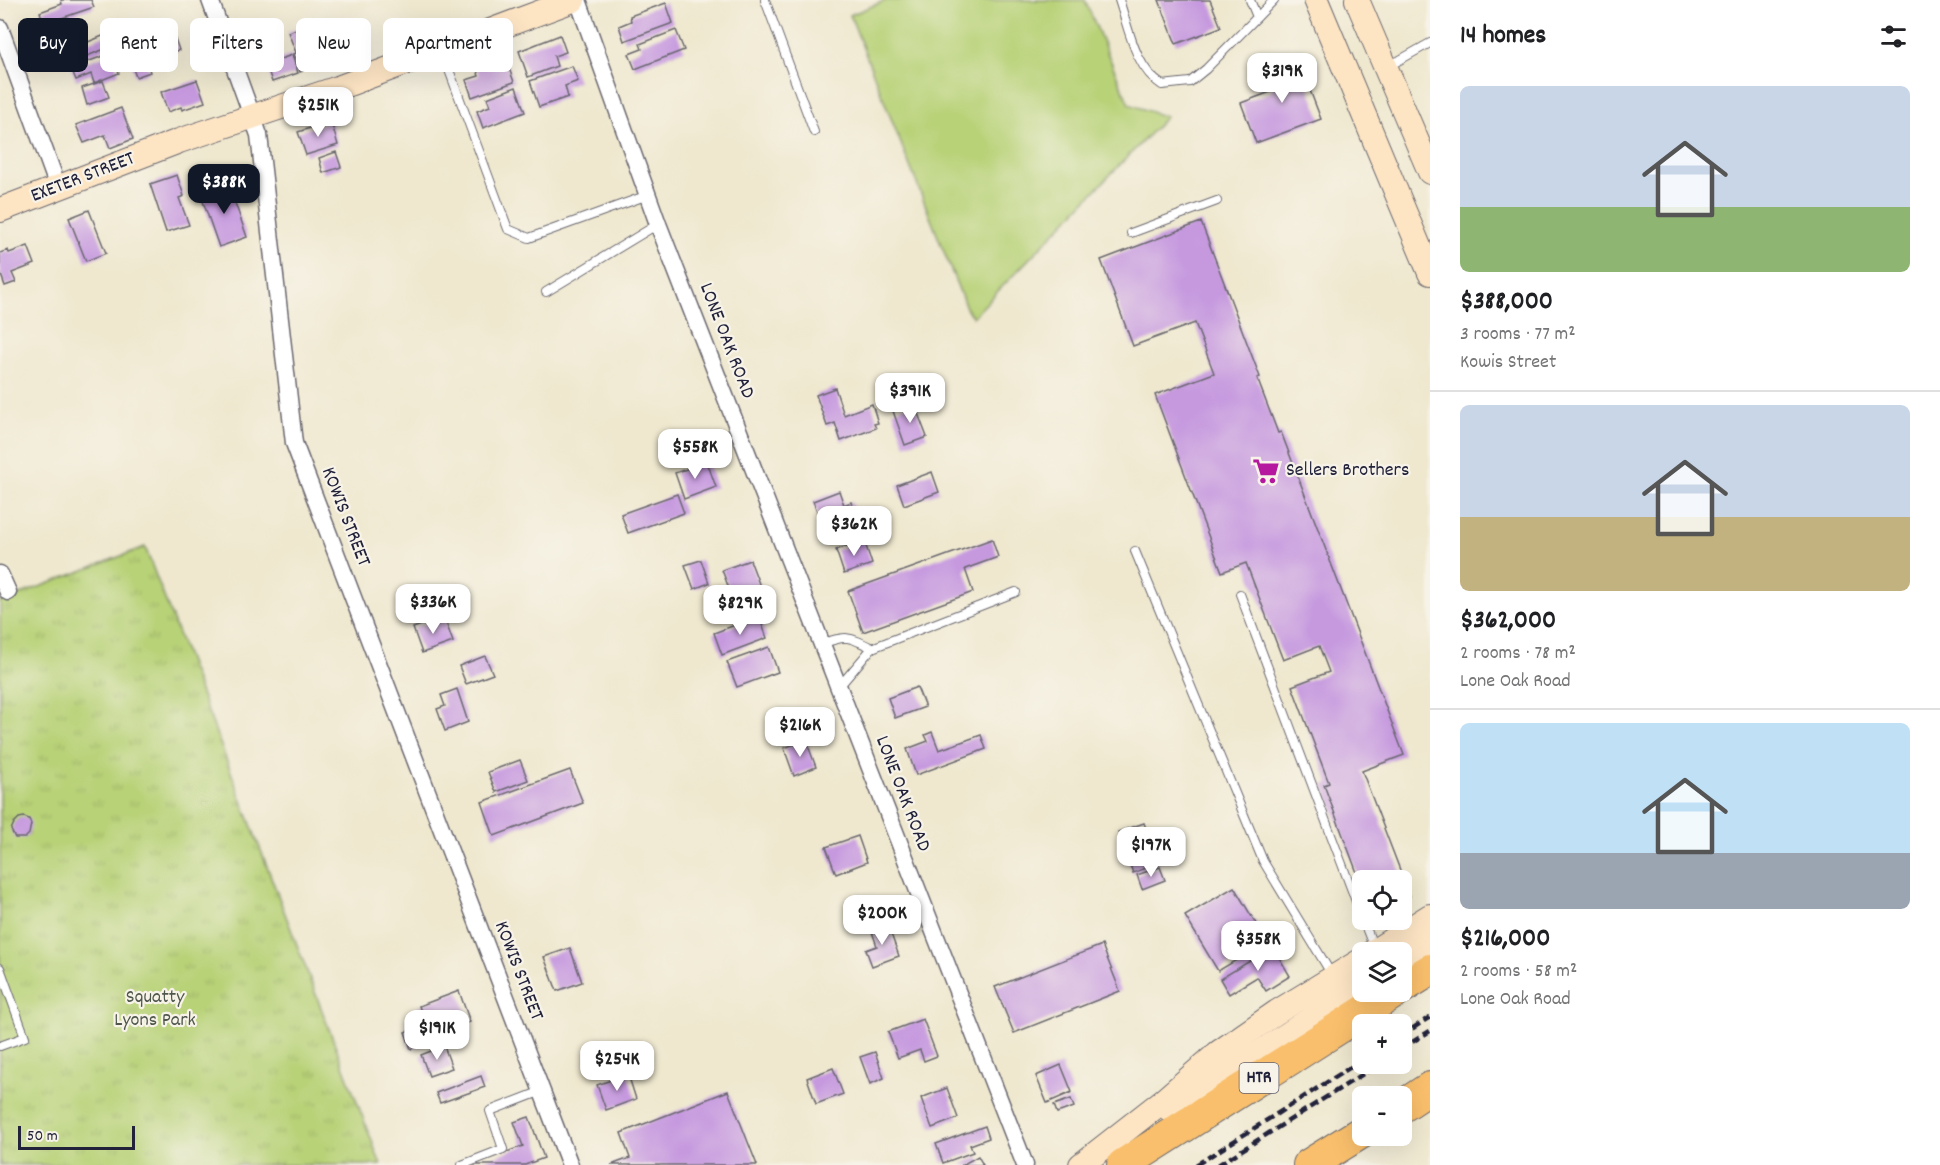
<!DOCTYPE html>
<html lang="en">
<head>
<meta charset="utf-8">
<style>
  body { margin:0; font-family:Dekko,sans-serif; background:#f2f2f2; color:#202124; height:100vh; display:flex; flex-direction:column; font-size:22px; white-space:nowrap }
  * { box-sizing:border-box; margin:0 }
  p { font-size:20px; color:#757577 }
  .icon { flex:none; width:33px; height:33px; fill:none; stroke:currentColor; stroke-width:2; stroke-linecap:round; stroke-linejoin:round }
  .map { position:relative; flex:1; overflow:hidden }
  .sheet { display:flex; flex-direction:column; background:#fff; width:510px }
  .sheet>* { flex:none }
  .banner { position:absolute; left:18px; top:18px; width:570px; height:54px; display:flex; gap:12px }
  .controls { position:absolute; left:1352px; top:870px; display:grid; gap:12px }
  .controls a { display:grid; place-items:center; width:60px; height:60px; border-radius:9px; background:#fff; box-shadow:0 6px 24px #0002; font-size:30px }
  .scale { position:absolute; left:18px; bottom:15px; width:117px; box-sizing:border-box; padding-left:6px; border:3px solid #22223b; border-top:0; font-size:16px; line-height:21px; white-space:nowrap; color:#22223b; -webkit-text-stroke:4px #f7f3e8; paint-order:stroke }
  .price { position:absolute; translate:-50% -51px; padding:0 14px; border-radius:12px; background:#fff; color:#222; font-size:20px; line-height:39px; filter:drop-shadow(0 2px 3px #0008) }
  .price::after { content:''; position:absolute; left:50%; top:36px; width:18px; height:14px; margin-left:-9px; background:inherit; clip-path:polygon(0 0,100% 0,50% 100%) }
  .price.on { background:#111827; color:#fff }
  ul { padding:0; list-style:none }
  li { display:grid; align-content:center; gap:12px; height:318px; padding:0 30px }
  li+li { border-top:2px solid #e0e0e0 }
  li span { display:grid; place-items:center; height:186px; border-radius:9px; color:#555 }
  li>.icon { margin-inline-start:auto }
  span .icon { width:108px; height:108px; fill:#fffc; stroke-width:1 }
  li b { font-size:26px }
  h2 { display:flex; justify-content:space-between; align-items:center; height:72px; padding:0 30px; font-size:26px }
  .chip { padding:0 21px; border-radius:9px; background:#fff; box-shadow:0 6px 24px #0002; font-size:21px; line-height:54px }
  .chip.on { background:#111827; color:#fff }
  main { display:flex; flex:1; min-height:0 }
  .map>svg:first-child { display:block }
  .grass { fill:#b8d277; stroke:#6d7a59; stroke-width:1.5 }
  .park { fill:url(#park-tufts); stroke:#6d7a59; stroke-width:1.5 }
  .building { fill:#c699df }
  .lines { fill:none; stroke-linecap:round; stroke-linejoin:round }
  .lane-casing { stroke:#6a676f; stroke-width:10 }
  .street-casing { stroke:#6a676f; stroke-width:19 }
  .secondary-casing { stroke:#6a676f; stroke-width:26 }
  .highway-casing { stroke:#6a676f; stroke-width:34 }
  .lane { stroke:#fff; stroke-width:8 }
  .street { stroke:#fff; stroke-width:16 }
  .secondary { stroke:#fde5c4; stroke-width:24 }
  .highway { stroke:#f9bf6c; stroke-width:32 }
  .rail { stroke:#22223b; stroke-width:4.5; stroke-dasharray:9 4.5; stroke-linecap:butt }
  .labels { text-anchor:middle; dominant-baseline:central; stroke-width:4.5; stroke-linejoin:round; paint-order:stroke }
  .shield { fill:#f7f3e8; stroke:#62616f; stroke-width:1.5 }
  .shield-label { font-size:18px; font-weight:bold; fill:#22223b }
  .street-label { font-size:20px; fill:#22223b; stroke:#f7f3e8 }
  .poi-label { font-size:20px; fill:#22223b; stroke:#f7f3e8; text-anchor:start }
  .park-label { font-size:20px; fill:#4f574d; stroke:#f7f3e8 }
</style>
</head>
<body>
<main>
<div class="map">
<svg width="1430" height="1165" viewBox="0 0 1430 1165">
  <defs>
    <pattern id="park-tufts" width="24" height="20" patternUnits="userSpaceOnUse" patternTransform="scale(1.5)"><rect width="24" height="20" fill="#b8d277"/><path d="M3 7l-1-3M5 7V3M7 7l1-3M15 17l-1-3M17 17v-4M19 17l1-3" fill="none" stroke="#9eb468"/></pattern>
  </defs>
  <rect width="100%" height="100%" fill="#f7f3e8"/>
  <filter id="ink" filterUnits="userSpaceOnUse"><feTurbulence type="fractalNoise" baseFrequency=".0167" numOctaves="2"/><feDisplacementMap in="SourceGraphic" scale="12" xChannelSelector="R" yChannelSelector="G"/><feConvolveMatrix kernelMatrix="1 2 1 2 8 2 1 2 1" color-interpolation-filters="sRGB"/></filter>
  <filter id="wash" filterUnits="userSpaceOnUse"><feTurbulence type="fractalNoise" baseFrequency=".008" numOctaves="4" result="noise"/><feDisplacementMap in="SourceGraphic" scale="24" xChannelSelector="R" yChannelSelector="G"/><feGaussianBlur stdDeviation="1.35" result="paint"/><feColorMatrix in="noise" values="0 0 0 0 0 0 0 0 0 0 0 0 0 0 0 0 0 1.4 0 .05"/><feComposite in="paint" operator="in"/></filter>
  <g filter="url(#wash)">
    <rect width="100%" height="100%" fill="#efe8cf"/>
    <polygon class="grass" points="887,0 1085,0 1129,104 1166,117 973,317 967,310 850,15"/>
    <polygon class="park" points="145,547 381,1165 0,1165 0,602"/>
    <g id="blocks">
      <g class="building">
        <polygon points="61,0 91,0 94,7 44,24 40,12 62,4"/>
        <polygon points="1159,0 1210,0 1221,27 1176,44"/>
        <polygon points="666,3 673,23 624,41 619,26 631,21 630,16"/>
        <polygon points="311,24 312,28 322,24 329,43 309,50 315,66 300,72 293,54 296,53 288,32"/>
        <polygon points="63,26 66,33 79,28 85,42 51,55 46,41 54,38 52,31"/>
        <polygon points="172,30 179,50 150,59 144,39"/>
        <polygon points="676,30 684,50 635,69 629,54 642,49 640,44"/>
        <polygon points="110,33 115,45 87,56 83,44"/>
        <polygon points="560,35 566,52 554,56 557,66 528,77 519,51"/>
        <polygon points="111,53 119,73 94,83 91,74 76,80 71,68"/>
        <polygon points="144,53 150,72 136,77 129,58"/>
        <polygon points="292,55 298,73 272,82 266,64"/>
        <polygon points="505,57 514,82 472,97 466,80 479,76 476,67"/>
        <polygon points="1298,59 1321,119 1256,143 1241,103 1273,91 1266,71"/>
        <polygon points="572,66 578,81 565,86 568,97 539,107 530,81"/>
        <polygon points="197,80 205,102 182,110 181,107 168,112 161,92"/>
        <polygon points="103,81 109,97 87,105 82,88"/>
        <polygon points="516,87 525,112 483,128 477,111 490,106 487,98"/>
        <polygon points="121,108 133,139 110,148 105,135 84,143 76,125"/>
        <polygon points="331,121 338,145 306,155 298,132"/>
        <polygon points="336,152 341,167 323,173 319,158"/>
        <polygon points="177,175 184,196 179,198 189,225 166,232 150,184"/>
        <polygon points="228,183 247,237 219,247 200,193"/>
        <polygon points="89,210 106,253 86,261 69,218"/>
        <polygon points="1201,222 1260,377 1257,378 1278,433 1281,432 1404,755 1362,771 1410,896 1401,900 1401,880 1362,880 1362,886 1324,785 1329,783 1292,686 1329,672 1319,646 1283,660 1246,563 1222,572 1155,395 1214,373 1195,323 1133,346 1101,260"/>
        <polygon points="28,246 35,264 12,273 16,282 5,286 0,272 0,253 8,250 9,253"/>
        <polygon points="835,388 844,415 872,404 878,423 874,424 876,428 841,441 835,423 827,426 816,395"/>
        <polygon points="914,403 927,437 905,445 893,411"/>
        <polygon points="707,462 716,487 684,499 675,473"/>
        <polygon points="932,472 939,492 904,505 897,485"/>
        <polygon points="839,491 844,505 851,502 857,517 824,529 813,501"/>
        <polygon points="677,494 684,513 628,533 621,514"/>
        <polygon points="992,539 998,557 965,569 973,592 863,632 848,591"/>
        <polygon points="864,540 872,564 844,574 836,550"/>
        <polygon points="701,560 709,583 694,589 685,565"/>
        <polygon points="750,560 761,589 733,599 722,570"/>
        <polygon points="759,616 767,638 722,655 714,633"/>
        <polygon points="444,617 453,642 422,653 413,628"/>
        <polygon points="769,647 778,672 737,687 727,662"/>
        <polygon points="485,656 493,674 466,684 459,666"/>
        <polygon points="917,687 925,707 895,718 888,698"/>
        <polygon points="457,689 468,722 445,731 437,709 445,706 441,695"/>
        <polygon points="932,732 939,750 981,735 986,749 916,775 907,749 928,741 925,735"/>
        <polygon points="806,740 816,767 794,776 784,748"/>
        <polygon points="520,760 528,780 496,792 488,772"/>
        <polygon points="570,770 583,803 494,836 482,802"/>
        <polygon points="24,817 29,819 31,824 29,834 25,838 15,838 11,830 14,823 19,818"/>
        <polygon points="1144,823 1159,863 1133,873 1118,832"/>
        <polygon points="858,836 867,862 836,874 826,847"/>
        <polygon points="1160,867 1165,880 1142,889 1137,875"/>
        <polygon points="1234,887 1267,942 1218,971 1185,916"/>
        <polygon points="887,923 899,956 872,966 866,950 877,946 871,929"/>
        <polygon points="1102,945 1120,991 1014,1033 995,987"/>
        <polygon points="1273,947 1290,976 1266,991 1257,977 1229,994 1220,979"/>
        <polygon points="570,948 582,982 557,991 544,957"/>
        <polygon points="459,991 470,1022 448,1030 441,1013 424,1020 419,1006"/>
        <polygon points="923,1019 937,1056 924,1061 920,1050 898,1058 888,1032"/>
        <polygon points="422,1026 428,1043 411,1049 405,1032"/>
        <polygon points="444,1046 452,1068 429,1076 421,1055"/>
        <polygon points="875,1052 884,1078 870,1084 860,1057"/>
        <polygon points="1061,1065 1072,1092 1047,1103 1036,1076"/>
        <polygon points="833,1068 843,1094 816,1104 807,1078"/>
        <polygon points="628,1074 636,1099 606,1110 597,1085"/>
        <polygon points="481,1076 485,1087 440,1103 436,1093"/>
        <polygon points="947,1088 958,1118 932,1128 921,1098"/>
        <polygon points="728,1091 757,1165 611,1165 630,1158 621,1133"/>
        <polygon points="1071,1099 1074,1107 1057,1113 1054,1105"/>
        <polygon points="529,1117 544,1158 525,1165 471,1165 523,1146 514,1122"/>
        <polygon points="985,1126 989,1138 970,1145 973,1152 943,1163 936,1144"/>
        <polygon points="978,1156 983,1165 962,1165"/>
      </g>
    </g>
  </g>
  <g filter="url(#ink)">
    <use href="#blocks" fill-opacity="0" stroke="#6a676f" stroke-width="1.5"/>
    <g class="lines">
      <defs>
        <g id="lane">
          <polyline points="765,0 814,132"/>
          <path d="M1119,0c10,29 16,68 43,85l28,-3 16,-13 68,-69"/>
          <polyline points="1250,0 1257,17"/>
          <polyline points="442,51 508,229 529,238 648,195"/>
          <polyline points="1389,66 1430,43"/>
          <polyline points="1131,233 1217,201"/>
          <polyline points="546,292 658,224"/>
          <polyline points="1135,551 1263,861 1332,975"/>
          <polyline points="1240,594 1362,917"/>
          <path d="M821,644c25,-9 27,-8 51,4"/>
          <polyline points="838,688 872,648 1016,592"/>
          <polyline points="1363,920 1374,948"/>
          <polyline points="0,968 25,1037 0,1046"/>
          <polyline points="462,1165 503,1149 490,1111 542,1091"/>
        </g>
        <g id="street">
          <polyline points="210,0 259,135 294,443 570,1165"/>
          <polyline points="578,0 658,224 1025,1165"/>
          <polyline points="0,28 58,187"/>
          <polyline points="0,574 8,592"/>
        </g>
        <g id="secondary">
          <polyline points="1316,0 1430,273"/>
          <polyline points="1357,0 1430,172"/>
          <polyline points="0,210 179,141 338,88 573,0"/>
          <polyline points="1373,952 1430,916"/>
          <polyline points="1401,960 1430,941"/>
          <polyline points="1171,1111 1362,985"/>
          <polyline points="1081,1165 1164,1100 1218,1053 1277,1012 1362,960"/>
        </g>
        <g id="highway">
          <polyline points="1401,988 1430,970"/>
          <polyline points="1401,1107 1430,1088"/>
          <polyline points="1123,1165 1395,992"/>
          <polyline points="1309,1165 1362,1132"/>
        </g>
      </defs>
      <use href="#lane" class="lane-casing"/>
      <use href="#street" class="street-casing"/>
      <use href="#secondary" class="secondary-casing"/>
      <use href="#highway" class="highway-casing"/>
      <use href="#lane" class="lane"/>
      <use href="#street" class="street"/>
      <use href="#secondary" class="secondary"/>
      <use href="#highway" class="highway"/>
      <g class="rail">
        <polyline points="1401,1036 1430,1017"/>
        <polyline points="1401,1049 1430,1031"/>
        <polyline points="1196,1165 1362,1060"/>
        <polyline points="1218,1165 1379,1064"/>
      </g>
    </g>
  </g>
  <defs>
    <symbol id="supermarket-bare" viewBox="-9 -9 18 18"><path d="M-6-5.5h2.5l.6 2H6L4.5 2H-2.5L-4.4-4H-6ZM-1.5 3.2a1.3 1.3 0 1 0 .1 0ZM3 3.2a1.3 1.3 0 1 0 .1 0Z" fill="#b5179e" stroke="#f7f3e8" stroke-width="2.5" paint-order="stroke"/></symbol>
  </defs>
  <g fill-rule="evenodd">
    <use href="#supermarket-bare" x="1247" y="452" width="38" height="38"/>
  </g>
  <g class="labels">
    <rect class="shield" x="1239.5" y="1063" width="39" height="30" rx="4.5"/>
    <g class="shield-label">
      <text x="1259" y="1078">HTR</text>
    </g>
    <g class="street-label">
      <text transform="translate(83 178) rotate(-21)">EXETER STREET</text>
      <text transform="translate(726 341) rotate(69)">LONE OAK ROAD</text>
      <text transform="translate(345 517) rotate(69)">KOWIS STREET</text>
      <text transform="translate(902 794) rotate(69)">LONE OAK ROAD</text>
      <text transform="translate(518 971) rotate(69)">KOWIS STREET</text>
    </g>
    <g class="poi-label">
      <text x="1286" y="471">Sellers Brothers</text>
    </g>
    <g class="park-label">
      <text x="155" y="998">Squatty<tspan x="155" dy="23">Lyons Park</tspan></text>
    </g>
  </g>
</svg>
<div class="controls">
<a><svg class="icon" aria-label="locate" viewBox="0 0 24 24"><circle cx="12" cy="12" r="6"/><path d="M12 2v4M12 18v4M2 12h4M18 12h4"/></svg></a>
<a><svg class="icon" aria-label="layers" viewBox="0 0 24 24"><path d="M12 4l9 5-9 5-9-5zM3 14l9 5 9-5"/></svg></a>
<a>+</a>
<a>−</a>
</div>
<div class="scale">50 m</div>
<b class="price" style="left:1282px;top:104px">$319K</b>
<b class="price" style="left:318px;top:138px">$251K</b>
<b class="price on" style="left:224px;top:215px">$388K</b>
<b class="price" style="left:910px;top:424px">$391K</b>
<b class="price" style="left:695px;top:480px">$558K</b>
<b class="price" style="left:854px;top:557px">$362K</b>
<b class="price" style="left:433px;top:635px">$336K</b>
<b class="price" style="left:740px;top:636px">$829K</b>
<b class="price" style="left:800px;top:758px">$216K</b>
<b class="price" style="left:1151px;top:878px">$197K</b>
<b class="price" style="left:882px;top:946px">$200K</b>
<b class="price" style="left:1258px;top:972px">$358K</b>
<b class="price" style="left:437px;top:1061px">$191K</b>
<b class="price" style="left:617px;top:1092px">$254K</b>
<div class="banner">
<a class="chip on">Buy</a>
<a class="chip">Rent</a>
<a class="chip">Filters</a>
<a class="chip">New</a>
<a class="chip">Apartment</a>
</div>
</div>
<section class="sheet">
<h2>14 homes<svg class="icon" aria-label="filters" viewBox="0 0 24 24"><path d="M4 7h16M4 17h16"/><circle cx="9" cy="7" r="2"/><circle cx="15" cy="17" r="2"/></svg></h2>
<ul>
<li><span style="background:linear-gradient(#c9d6e8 65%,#8fb573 0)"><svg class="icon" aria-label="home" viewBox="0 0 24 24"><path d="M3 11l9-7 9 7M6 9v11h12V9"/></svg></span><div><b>$388,000</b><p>3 rooms · 77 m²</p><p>Kowis Street</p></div></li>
<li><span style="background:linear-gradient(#c9d6e8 60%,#c2b280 0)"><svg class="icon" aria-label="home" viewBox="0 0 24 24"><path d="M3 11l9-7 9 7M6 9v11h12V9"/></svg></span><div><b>$362,000</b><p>2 rooms · 78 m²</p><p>Lone Oak Road</p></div></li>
<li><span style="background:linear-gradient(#bfe0f5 70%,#9aa5b1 0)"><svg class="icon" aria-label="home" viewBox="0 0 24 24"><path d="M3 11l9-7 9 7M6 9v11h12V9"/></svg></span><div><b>$216,000</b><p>2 rooms · 58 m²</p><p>Lone Oak Road</p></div></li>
</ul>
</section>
</main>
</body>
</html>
